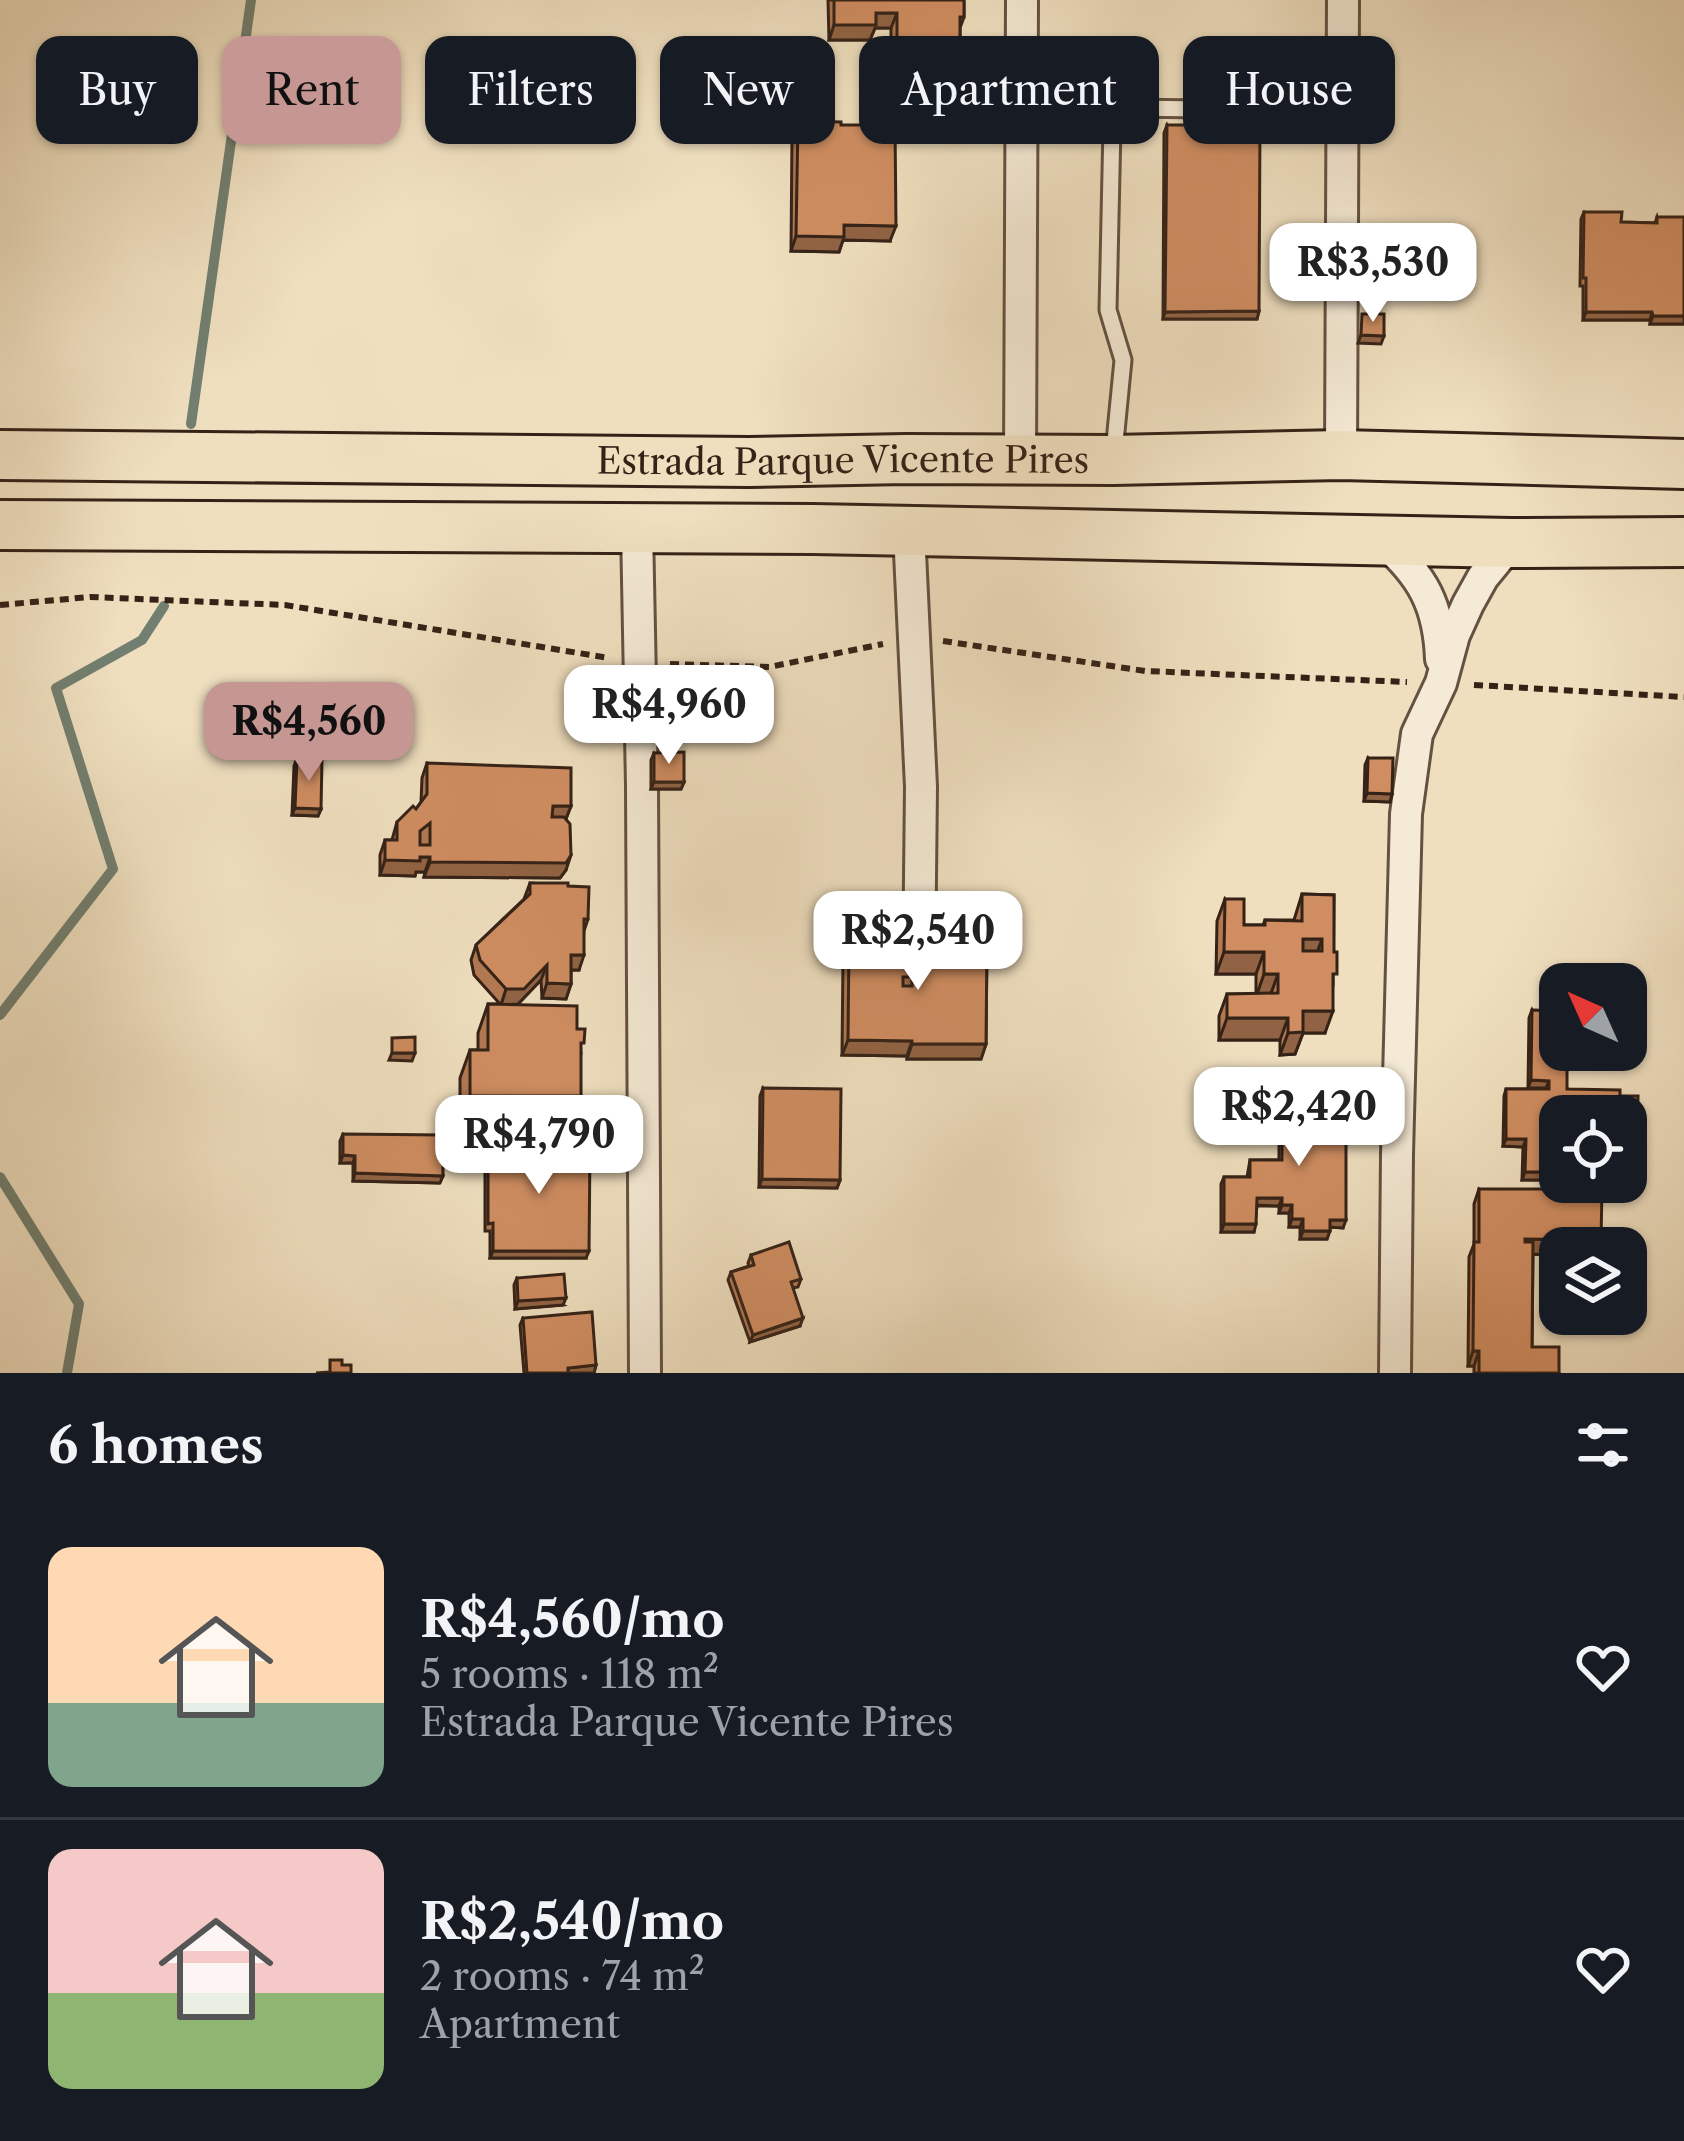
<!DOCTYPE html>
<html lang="en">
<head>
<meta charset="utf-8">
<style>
  body { margin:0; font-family:"Libre Caslon Text",serif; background:#20242c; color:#f1f3f6; height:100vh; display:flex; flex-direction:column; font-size:45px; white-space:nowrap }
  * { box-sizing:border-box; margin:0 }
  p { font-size:39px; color:#9ea1a6 }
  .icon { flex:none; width:66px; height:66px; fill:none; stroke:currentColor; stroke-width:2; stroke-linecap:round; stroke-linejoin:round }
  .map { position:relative; height:1373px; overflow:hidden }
  .details { display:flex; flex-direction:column; background:#171b24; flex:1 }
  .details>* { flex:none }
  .guide { position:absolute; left:36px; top:36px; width:1614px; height:108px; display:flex; gap:24px }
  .needle { width:78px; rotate:315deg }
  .buttons { position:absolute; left:1539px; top:963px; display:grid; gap:24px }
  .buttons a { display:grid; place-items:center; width:108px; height:108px; border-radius:24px; background:#171b24; box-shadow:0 3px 9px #0004; font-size:60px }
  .price { position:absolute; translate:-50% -102px; padding:0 27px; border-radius:24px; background:#fff; color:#222; font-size:39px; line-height:78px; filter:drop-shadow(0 3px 6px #0008) }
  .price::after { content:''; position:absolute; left:50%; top:72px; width:36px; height:27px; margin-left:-18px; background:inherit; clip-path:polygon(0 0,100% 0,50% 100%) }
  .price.active { background:#c59692; color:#111 }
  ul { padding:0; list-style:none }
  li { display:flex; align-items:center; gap:36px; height:300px; padding:0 48px }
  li+li { border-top:3px solid #363941 }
  li span { display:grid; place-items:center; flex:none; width:336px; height:240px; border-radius:24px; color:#555 }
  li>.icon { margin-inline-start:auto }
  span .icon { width:144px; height:144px; fill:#fffc; stroke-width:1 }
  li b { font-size:51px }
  h2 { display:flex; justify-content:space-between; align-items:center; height:144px; padding:0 48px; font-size:51px }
  .chip { padding:0 42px; border-radius:24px; background:#171b24; box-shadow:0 3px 9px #0004; font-size:42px; line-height:108px }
  .chip.active { background:#c59692; color:#111 }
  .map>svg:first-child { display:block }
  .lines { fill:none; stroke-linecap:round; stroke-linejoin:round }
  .stream { stroke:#727f70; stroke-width:10 }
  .service-casing { stroke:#645141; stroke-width:21 }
  .minor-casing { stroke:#645141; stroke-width:36 }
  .primary-casing { stroke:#352217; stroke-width:54 }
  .path { stroke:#352217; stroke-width:6; stroke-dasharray:9 6; stroke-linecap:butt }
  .service { stroke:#f5ead5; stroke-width:15 }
  .minor { stroke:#f5ead5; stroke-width:30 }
  .primary { stroke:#efdfbf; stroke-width:48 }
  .wall { fill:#b27953; stroke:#352217; stroke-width:3 }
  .shaded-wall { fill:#916344; stroke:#352217; stroke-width:3 }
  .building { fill:#cf8d61; stroke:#352217; stroke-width:3; fill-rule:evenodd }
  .labels { text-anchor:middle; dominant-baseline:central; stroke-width:9; stroke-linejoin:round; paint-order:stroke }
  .street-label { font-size:36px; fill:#352217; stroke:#f5ead5 }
</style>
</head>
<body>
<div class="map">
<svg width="1684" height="1373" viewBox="0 0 1684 1373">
  <rect width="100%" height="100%" fill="#efdfbf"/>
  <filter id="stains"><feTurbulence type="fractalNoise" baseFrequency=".00167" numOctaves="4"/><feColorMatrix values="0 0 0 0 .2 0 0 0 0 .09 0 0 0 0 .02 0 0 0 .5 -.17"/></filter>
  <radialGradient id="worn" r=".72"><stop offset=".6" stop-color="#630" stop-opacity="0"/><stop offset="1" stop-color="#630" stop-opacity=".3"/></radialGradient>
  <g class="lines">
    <g class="stream">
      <polyline points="191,424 251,0"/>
      <polyline points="0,1015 113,869 56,688 142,640 164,606"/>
      <polyline points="0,1177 79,1304 67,1373"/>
    </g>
    <defs>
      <polyline id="service" points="1114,452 1123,360 1108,310 1112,126 1117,114 1128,108 1203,109"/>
      <g id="minor">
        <polyline points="1341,455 1343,0"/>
        <polyline points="1020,460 1022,0"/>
        <polyline points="637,528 642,786 645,1373"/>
        <polyline points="909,531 921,787 919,967"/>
        <path d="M1383,541c40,35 56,65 58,118"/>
        <polyline points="1395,1373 1397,1154 1406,814 1417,734 1441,683 1454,635 1468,604 1483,577 1511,543"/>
      </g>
      <g id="primary">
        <path id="s1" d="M0,455l749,7 157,-3 207,1 228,-5 343,9"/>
        <polyline points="0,525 813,529 1511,543 1684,542"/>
      </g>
    </defs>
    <use href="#service" class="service-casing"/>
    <use href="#minor" class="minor-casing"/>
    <use href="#primary" class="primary-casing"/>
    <g class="path">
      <polyline points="0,605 90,597 285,605 609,658"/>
      <polyline points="943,641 1145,671 1407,682"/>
      <polyline points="670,664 769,667 883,644"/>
      <polyline points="1474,685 1684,697"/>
    </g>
    <use href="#service" class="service"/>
    <use href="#minor" class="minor"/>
    <use href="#primary" class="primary"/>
  </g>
  <g class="wall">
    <polygon points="828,0 964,0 964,17 960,28 960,49 954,64 891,64 891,28 875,28 870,40 829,40"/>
    <polygon points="798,121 841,125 890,241 843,240 839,252 791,251 792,136"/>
    <polygon points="1167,125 1259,311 1257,319 1163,319 1164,133"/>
    <polygon points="1584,212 1621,222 1655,223 1657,217 1684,324 1650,324 1650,320 1583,320 1583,286 1580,286 1581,219"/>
    <polygon points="654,753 684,782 681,789 651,789 651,760"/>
    <polygon points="297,758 321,809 318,816 292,815 294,766"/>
    <polygon points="1368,758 1392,794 1390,802 1364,801 1365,765"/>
    <polygon points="427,763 571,806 566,819 566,870 560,878 424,877 425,872 416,872 415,876 380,875 380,855 385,840 392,840 397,822 416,809 421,802 422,778"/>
    <polygon points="530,883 568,886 588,919 584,931 579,970 571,970 571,984 566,999 542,998 541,980 518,1004 504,1004 577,1029 581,1053 570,1124 460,1124 460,1078 470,1050 478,1050 478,1033 488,1004 500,1004 474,975 471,960 476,945 524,899"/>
    <polygon points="1302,894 1334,895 1333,985 1325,1033 1303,1033 1295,1054 1280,1055 1280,1040 1219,1040 1219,1016 1227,994 1256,994 1256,974 1216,974 1217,921 1225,899 1244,925 1263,925 1265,920 1294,920"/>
    <polygon points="849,944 987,945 986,1044 981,1059 907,1059 907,1056 842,1055 843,959"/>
    <polygon points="1532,1010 1567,1089 1620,1096 1634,1147 1560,1116 1556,1168 1554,1180 1522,1180 1523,1147 1503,1146 1504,1096 1506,1089 1546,1089 1528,1088 1529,1018"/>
    <polygon points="763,1088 840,1180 837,1188 759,1187 760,1096"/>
    <polygon points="1282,1099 1336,1103 1345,1138 1343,1228 1330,1227 1327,1239 1300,1239 1300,1227 1289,1227 1289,1213 1279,1213 1279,1206 1257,1206 1254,1232 1221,1232 1221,1184 1224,1177 1247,1177 1250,1160 1279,1160 1279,1106"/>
    <polygon points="343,1134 440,1183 353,1181 353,1163 340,1163 340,1141"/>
    <polygon points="488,1141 544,1148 586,1258 490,1258 490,1231 485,1231 485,1149"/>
    <polygon points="1479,1189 1560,1255 1533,1254 1532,1347 1559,1373 1474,1373 1474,1366 1468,1366 1469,1257 1474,1244 1474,1204"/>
    <polygon points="751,1255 801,1279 798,1287 793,1288 800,1326 750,1342 728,1280 731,1272 749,1266 748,1263"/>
    <polygon points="517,1278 563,1305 515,1309 514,1285"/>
    <polygon points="523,1318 596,1365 594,1373 524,1373 520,1325"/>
  </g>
  <g class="shaded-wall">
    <polygon points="876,13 897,13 891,28 875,28 870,40 829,40 834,25"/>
    <polygon points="897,49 960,49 954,64 891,64"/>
    <polygon points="844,225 896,226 890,241 843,240 839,252 791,251 796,236"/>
    <polygon points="1259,311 1257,319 1163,319 1165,312"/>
    <polygon points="1586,312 1652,312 1650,320 1583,320"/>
    <polygon points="1653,316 1684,316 1684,324 1650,324"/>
    <polygon points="1361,335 1384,336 1381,344 1358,343"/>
    <polygon points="654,782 684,782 681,789 651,789"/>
    <polygon points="1367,793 1392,794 1390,802 1364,801"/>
    <polygon points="553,806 571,806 565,821 547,821"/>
    <polygon points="295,808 321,809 318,816 292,815"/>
    <polygon points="571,855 566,870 560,878 424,877 430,862"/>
    <polygon points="420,857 430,857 425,872 416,872 415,876 380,875 385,860"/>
    <polygon points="1303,939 1322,939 1314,961 1295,961"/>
    <polygon points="1224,952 1264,952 1256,974 1216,974"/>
    <polygon points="571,955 584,955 579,970 566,970"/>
    <polygon points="547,965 541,980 518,1004 501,1005 506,989"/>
    <polygon points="1264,974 1278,974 1270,996 1256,997"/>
    <polygon points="547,983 571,984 566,999 542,998"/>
    <polygon points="1303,1011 1333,1011 1325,1033 1303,1033 1295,1054 1280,1055 1288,1033"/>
    <polygon points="1227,1018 1288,1018 1280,1040 1219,1040"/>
    <polygon points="848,1040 912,1041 907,1056 842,1055"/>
    <polygon points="912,1044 986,1044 981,1059 907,1059"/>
    <polygon points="392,1053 415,1053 412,1061 389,1060"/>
    <polygon points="1531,1080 1549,1081 1546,1088 1528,1088"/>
    <polygon points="470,1096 581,1096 570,1124 460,1124"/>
    <polygon points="1506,1139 1526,1139 1523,1147 1503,1146"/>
    <polygon points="1626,1139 1637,1139 1634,1147 1626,1147"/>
    <polygon points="343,1155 355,1156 353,1163 340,1163"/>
    <polygon points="1525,1172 1556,1172 1554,1180 1522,1180"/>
    <polygon points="355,1173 443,1176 440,1183 353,1181"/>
    <polygon points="762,1179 840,1180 837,1188 759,1187"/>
    <polygon points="1257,1198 1282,1198 1279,1206 1254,1205"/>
    <polygon points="1282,1205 1292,1205 1289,1213 1279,1213"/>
    <polygon points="1292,1219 1303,1219 1300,1227 1289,1227"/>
    <polygon points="1330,1220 1346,1220 1343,1228 1327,1227"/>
    <polygon points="1224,1224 1256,1224 1254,1232 1221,1232"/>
    <polygon points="1303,1231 1330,1231 1327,1239 1300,1239"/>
    <polygon points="1525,1239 1601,1240 1599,1248 1560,1248 1560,1255 1520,1254"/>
    <polygon points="493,1251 589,1251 586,1258 490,1258"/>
    <polygon points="566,1298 563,1305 515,1309 518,1301"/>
    <polygon points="803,1318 800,1326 750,1342 753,1335"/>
    <polygon points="1473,1351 1479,1351 1474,1366 1468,1366"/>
    <polygon points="596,1365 594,1373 566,1373 568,1368"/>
  </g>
  <g class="building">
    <polygon points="834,0 964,0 964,17 960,17 960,49 897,49 897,13 876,13 876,25 834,25"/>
    <polygon points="798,121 841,122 841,125 895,125 896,226 844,225 844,237 796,236"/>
    <polygon points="1167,125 1260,125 1259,311 1165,312"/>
    <polygon points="1584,212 1622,212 1621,222 1657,223 1657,217 1684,217 1684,316 1653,316 1652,312 1586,312 1586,278 1583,278"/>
    <polygon points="1362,314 1384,314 1384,336 1361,335"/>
    <polygon points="684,752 684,782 654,782 654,753"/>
    <polygon points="297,758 322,759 321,809 295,808"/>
    <polygon points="1368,758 1393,758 1392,794 1367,793"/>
    <path d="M427,763l144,5v38h-18l-1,11h12l6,7 1,31 -5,8 -136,-1v-5h-10v4l-35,-1v-20h12v-18l16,-16 3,3 11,-15zM430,823v22h-10v-14z"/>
    <polygon points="530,883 568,883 568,886 589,887 588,919 584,919 584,955 571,955 571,984 547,983 547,965 524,989 506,989 480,960 476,945 530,894"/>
    <path d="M1302,894l32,1v57h3v22h-4v37h-30v21l-15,1v-15h-61v-24l51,-1v-19h-14v-22h-40l1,-53h19v26h21v-5l37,1zM1303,939h19v12h-19z"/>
    <path d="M849,944l138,1 -1,99h-74v-3l-64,-1zM939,958l14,1v7l-14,-1zM903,977h9v9h-9z"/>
    <polygon points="488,1004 577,1006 577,1029 585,1029 584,1043 581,1043 581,1096 470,1096 470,1050 488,1050"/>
    <polygon points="1532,1010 1560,1011 1560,1050 1567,1050 1567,1089 1620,1090 1620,1096 1638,1096 1637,1139 1626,1139 1626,1116 1560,1116 1560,1161 1556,1161 1556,1172 1525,1172 1526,1139 1506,1139 1506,1089 1549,1089 1549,1081 1531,1080"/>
    <polygon points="415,1037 415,1053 392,1053 392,1038"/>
    <polygon points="763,1088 841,1089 840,1180 762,1179"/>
    <polygon points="1282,1099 1336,1099 1336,1103 1346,1103 1346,1135 1336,1134 1336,1138 1346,1138 1346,1220 1330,1220 1330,1231 1303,1231 1303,1219 1292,1219 1292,1205 1282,1205 1282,1198 1257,1198 1256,1224 1224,1224 1224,1177 1250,1177 1250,1160 1282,1160"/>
    <polygon points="343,1134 443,1135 443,1176 355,1173 355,1156 343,1155"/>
    <polygon points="488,1141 544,1141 544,1148 590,1148 589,1251 493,1251 493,1223 488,1224"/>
    <polygon points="1479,1189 1602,1189 1601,1240 1525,1239 1525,1242 1533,1242 1532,1347 1559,1347 1559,1373 1479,1373 1479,1351 1473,1351 1473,1348 1474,1242 1479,1242"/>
    <polygon points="789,1242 801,1279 791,1282 803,1318 753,1335 731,1272 754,1265 751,1255"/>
    <polygon points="564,1274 566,1298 518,1301 517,1278"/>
    <polygon points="592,1312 596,1365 568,1368 568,1373 527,1373 523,1318"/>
    <polygon points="330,1360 342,1360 342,1365 351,1365 351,1373 316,1373 330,1372"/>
  </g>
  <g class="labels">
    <g class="street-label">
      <text stroke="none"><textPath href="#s1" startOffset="843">Estrada Parque Vicente Pires</textPath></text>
    </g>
  </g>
  <rect width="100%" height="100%" filter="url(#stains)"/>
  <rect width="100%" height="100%" fill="url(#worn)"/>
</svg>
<div class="buttons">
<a><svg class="needle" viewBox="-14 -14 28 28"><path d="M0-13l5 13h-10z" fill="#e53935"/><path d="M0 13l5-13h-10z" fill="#9ea1a6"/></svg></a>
<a><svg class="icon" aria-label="locate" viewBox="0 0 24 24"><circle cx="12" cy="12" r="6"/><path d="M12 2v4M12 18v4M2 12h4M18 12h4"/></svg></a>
<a><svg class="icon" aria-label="layers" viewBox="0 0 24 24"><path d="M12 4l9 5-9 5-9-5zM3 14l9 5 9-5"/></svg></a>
</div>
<b class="price" style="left:1373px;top:325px">R$3,530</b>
<b class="price" style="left:669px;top:767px">R$4,960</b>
<b class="price active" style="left:309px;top:784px">R$4,560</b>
<b class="price" style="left:918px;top:993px">R$2,540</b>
<b class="price" style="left:1299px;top:1169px">R$2,420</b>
<b class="price" style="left:539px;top:1197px">R$4,790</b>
<div class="guide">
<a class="chip">Buy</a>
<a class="chip active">Rent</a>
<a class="chip">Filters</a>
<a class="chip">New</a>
<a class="chip">Apartment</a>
<a class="chip">House</a>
</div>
</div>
<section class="details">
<h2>6 homes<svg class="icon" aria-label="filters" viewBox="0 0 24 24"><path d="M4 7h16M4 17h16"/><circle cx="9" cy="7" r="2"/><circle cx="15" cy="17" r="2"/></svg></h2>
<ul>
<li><span style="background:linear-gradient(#ffd9b3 65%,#7fa58c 0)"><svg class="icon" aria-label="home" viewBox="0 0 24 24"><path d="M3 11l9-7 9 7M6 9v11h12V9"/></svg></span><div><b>R$4,560/mo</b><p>5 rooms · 118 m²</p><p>Estrada Parque Vicente Pires</p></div><svg class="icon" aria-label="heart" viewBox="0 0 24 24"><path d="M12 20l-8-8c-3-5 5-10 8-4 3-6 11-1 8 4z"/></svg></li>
<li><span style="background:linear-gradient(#f6c9c9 60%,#8fb573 0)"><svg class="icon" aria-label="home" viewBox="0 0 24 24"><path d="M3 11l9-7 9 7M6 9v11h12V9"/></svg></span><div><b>R$2,540/mo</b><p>2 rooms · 74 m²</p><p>Apartment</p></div><svg class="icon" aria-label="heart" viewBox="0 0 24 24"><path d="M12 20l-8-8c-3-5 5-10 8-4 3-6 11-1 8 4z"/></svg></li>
</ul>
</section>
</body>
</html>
